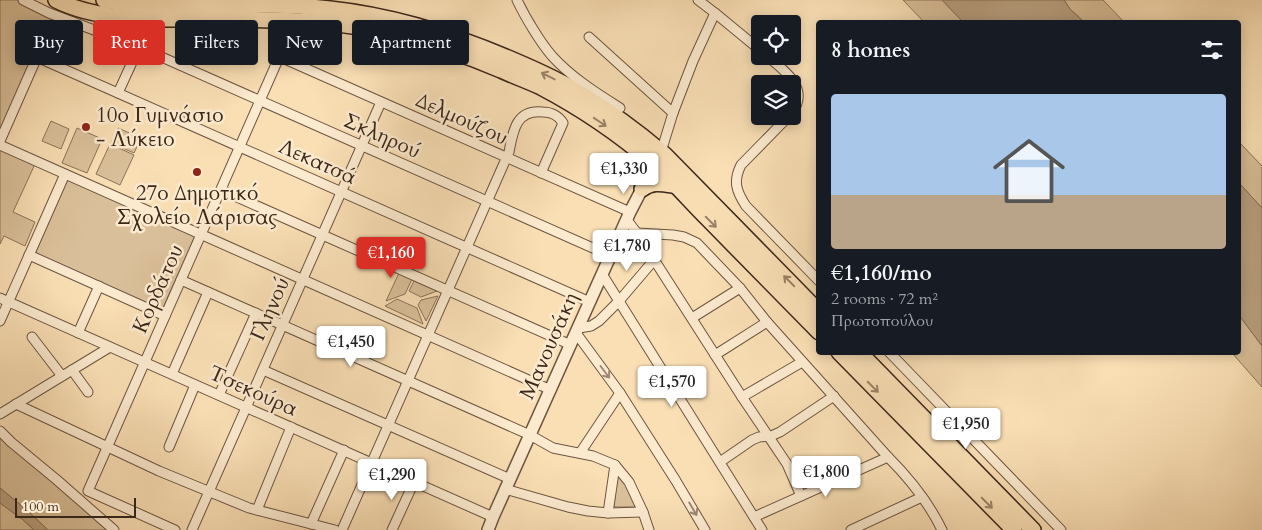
<!DOCTYPE html>
<html lang="en">
<head>
<meta charset="utf-8">
<style>
  body { margin:0; font-family:Cardo,serif; background:#242831; color:#f1f3f6; height:100vh; display:flex; flex-direction:column; font-size:19px; white-space:nowrap }
  * { box-sizing:border-box; margin:0 }
  p { font-size:16px; color:#9ea1a6 }
  .icon { flex:none; width:28px; height:28px; fill:none; stroke:currentColor; stroke-width:2; stroke-linecap:round; stroke-linejoin:round }
  .map { position:relative; flex:1; overflow:hidden }
  .drawer { position:absolute; left:816px; top:20px; width:425px; height:335px; display:flex; flex-direction:column; background:#171b24; border-radius:5px; box-shadow:0 2px 12px #0003 }
  .drawer>* { flex:none }
  .banner { position:absolute; left:15px; top:20px; width:475px; height:45px; display:flex; gap:10px }
  .fabs { position:absolute; left:751px; top:15px; display:grid; gap:10px }
  .fabs a { display:grid; place-items:center; width:50px; height:50px; border-radius:5px; background:#171b24; box-shadow:0 2px 12px #0003; font-size:25px }
  .scale { position:absolute; left:15px; bottom:12px; width:121px; box-sizing:border-box; padding-left:5px; border:2px solid #3c2719; border-top:0; font-size:14px; line-height:18px; white-space:nowrap; color:#3c2719; -webkit-text-stroke:4px #fceacf; paint-order:stroke }
  .price { position:absolute; translate:-50% -42px; padding:0 11px; border-radius:5px; background:#fff; color:#222; font-size:16px; line-height:32px; filter:drop-shadow(0 1px 2px #0008) }
  .price::after { content:''; position:absolute; left:50%; top:30px; width:15px; height:11px; margin-left:-8px; background:inherit; clip-path:polygon(0 0,100% 0,50% 100%) }
  .price.on { background:#d93025; color:#fff }
  ul { padding:0; list-style:none }
  li { display:grid; align-content:center; gap:10px; height:265px; padding:0 15px }
  li+li { border-top:1px solid #363941 }
  li span { display:grid; place-items:center; height:155px; border-radius:5px; color:#555 }
  li>.icon { margin-inline-start:auto }
  span .icon { width:90px; height:90px; fill:#fffc; stroke-width:1 }
  li b { font-size:21px }
  h2 { display:flex; justify-content:space-between; align-items:center; height:60px; padding:0 15px; font-size:21px }
  .chip { padding:0 18px; border-radius:5px; background:#171b24; box-shadow:0 2px 12px #0003; font-size:18px; line-height:45px }
  .chip.on { background:#d93025; color:#fff }
  .map>svg:first-child { display:block }
  .green { fill:#dac09a; stroke:#8b745a }
  .water { fill:#b9a080; stroke:#877057 }
  .lines { fill:none; stroke-linecap:round; stroke-linejoin:round }
  .minor-casing { stroke:#6c5540; stroke-width:11 }
  .tertiary-casing { stroke:#6c5540; stroke-width:14 }
  .trunk-casing { stroke:#3c2719; stroke-width:18 }
  .minor { stroke:#fceacf; stroke-width:9 }
  .tertiary { stroke:#fceacf; stroke-width:11 }
  .trunk { stroke:#fadfb5; stroke-width:15 }
  .oneway { stroke:#9b8367 }
  .oneway2 { stroke:#9c8874 }
  .poi-dot { fill:#8f2418; stroke:#fceacf; stroke-width:2 }
  .labels { text-anchor:middle; dominant-baseline:central; stroke-width:5; stroke-linejoin:round; paint-order:stroke }
  .poi-label { font-size:21px; fill:#3c2719; stroke:#fceacf; text-anchor:start }
  .street-label { font-size:21px; fill:#3c2719; stroke:#fceacf }
</style>
</head>
<body>
<div class="map">
<svg width="1262" height="530" viewBox="0 0 1262 530">
  <rect width="100%" height="100%" fill="#fadfb5"/>
  <filter id="stains"><feTurbulence type="fractalNoise" baseFrequency=".004" numOctaves="4"/><feColorMatrix values="0 0 0 0 .2 0 0 0 0 .09 0 0 0 0 .02 0 0 0 .5 -.17"/></filter>
  <radialGradient id="worn" r=".72"><stop offset=".6" stop-color="#630" stop-opacity="0"/><stop offset="1" stop-color="#630" stop-opacity=".3"/></radialGradient>
  <g class="green">
    <polygon points="0,0 17,0 51,18 0,131"/>
    <polygon points="903,0 942,0 963,22 924,22"/>
    <polygon points="1064,0 1103,0 1124,22 1084,22 1070,9"/>
    <polygon points="51,121 69,129 61,149 42,141"/>
    <polygon points="77,128 102,139 87,173 62,163"/>
    <polygon points="118,128 141,138 134,153 111,143"/>
    <polygon points="1239,142 1262,166 1262,208 1239,183"/>
    <polygon points="110,144 134,155 120,185 96,174"/>
    <polygon points="0,148 35,164 13,212 35,222 25,246 4,236 0,244"/>
    <polygon points="68,178 196,234 162,310 35,254"/>
    <polygon points="399,273 412,279 405,294 386,301"/>
    <polygon points="414,281 437,291 421,297 409,291"/>
    <polygon points="438,296 426,321 418,305 421,300"/>
    <polygon points="397,299 417,308 423,324 385,306"/>
    <polygon points="1239,315 1262,346 1262,387 1232,353 1239,352"/>
    <polygon points="0,435 97,520 107,530 48,530 29,512 0,488"/>
    <path d="M617,475c9,7 16,21 18,32h-21z"/>
    <polygon points="0,503 22,519 34,530 0,530"/>
  </g>
  <g class="water">
    <polygon points="942,0 1064,0 1070,9 1084,22 963,22"/>
    <polygon points="1239,183 1262,208 1262,346 1239,315"/>
    <polygon points="0,488 29,512 48,530 34,530 22,519 0,503"/>
  </g>
  <g class="lines">
    <defs>
      <g id="minor">
        <polyline points="23,0 49,13 139,47 611,256"/>
        <path d="M517,0c8,17 23,42 35,56 19,21 44,37 68,52"/>
        <polyline points="698,0 715,13 760,50"/>
        <polyline points="589,37 673,113"/>
        <polyline points="32,55 590,302"/>
        <path d="M767,56c18,15 43,32 25,57"/>
        <polyline points="280,57 630,212"/>
        <polyline points="118,93 139,47"/>
        <path d="M789,116l-48,49c-8,16 -5,26 5,41l73,75"/>
        <polyline points="0,141 37,57"/>
        <polyline points="0,145 551,390"/>
        <polyline points="661,152 673,113 693,61 715,13"/>
        <polyline points="221,190 571,345"/>
        <polyline points="627,220 637,233 742,397 787,464 801,496"/>
        <path d="M637,233l36,2 11,2 13,6 43,45 27,34 121,135c21,21 41,46 54,73"/>
        <polyline points="29,255 165,316"/>
        <polyline points="602,274 762,530"/>
        <polyline points="181,280 530,435 553,448 593,456 615,465 629,482 643,512 649,530"/>
        <polyline points="0,298 493,517"/>
        <polyline points="692,318 740,288"/>
        <polyline points="0,321 65,174"/>
        <polyline points="579,328 591,326 599,321 619,301 654,260"/>
        <polyline points="78,333 99,286"/>
        <polyline points="576,333 620,393 676,481 705,530"/>
        <polyline points="32,337 62,376"/>
        <polyline points="889,352 1061,530"/>
        <polyline points="715,355 767,322"/>
        <polyline points="72,370 88,392"/>
        <polyline points="263,370 510,479"/>
        <polyline points="172,374 208,292"/>
        <polyline points="219,395 256,313"/>
        <polyline points="742,397 802,362"/>
        <polyline points="16,404 159,471 249,508 335,530"/>
        <polyline points="0,414 110,347"/>
        <polyline points="0,431 11,442 57,480 114,530"/>
        <polyline points="169,447 195,385"/>
        <polyline points="580,453 620,393"/>
        <polyline points="720,462 752,440 759,437 771,436 780,432 834,396"/>
        <polyline points="505,489 568,507 588,511 608,513 643,512"/>
        <polyline points="257,510 291,427"/>
        <polyline points="608,513 615,465"/>
        <polyline points="754,517 888,457"/>
        <polyline points="311,524 344,450"/>
        <polyline points="175,530 88,491 284,46"/>
        <polyline points="192,530 381,102"/>
        <path d="M342,530l167,-378c4,-21 7,-43 34,-40 8,0 16,4 20,11l-22,50"/>
        <polyline points="392,530 414,482"/>
        <polyline points="851,530 922,497"/>
      </g>
      <polyline id="tertiary" points="488,530 493,517 630,212 658,158"/>
      <g id="trunk">
        <path d="M56,0c44,22 102,19 150,19 37,0 73,0 110,3 64,4 126,23 185,48 13,6 27,11 40,17 40,21 78,47 112,76 20,18 37,38 55,56 37,38 74,75 111,113"/>
        <path d="M104,0l22,3 23,2c60,1 121,-3 181,4 65,7 125,26 185,52 21,9 42,18 61,30 32,19 61,40 89,64l154,157"/>
        <path d="M642,189c11,-9 22,-5 35,-3"/>
        <polyline points="839,352 1014,530"/>
        <polyline points="859,352 1033,530"/>
      </g>
    </defs>
    <use href="#minor" class="minor-casing"/>
    <use href="#tertiary" class="tertiary-casing"/>
    <use href="#trunk" class="trunk-casing"/>
    <use href="#minor" class="minor"/>
    <use href="#tertiary" class="tertiary"/>
    <use href="#trunk" class="trunk"/>
  </g>
  <defs><path id="oneway-shaft" d="M-6 0H5M1.5-3L5.5 0L1.5 3" fill="none" stroke-width="1.6" stroke-linecap="round" stroke-linejoin="round" transform="scale(1.25)"/></defs>
  <g class="oneway">
    <use href="#oneway-shaft" transform="translate(548 76) rotate(-153)"/>
    <use href="#oneway-shaft" transform="translate(600 122) rotate(34)"/>
    <use href="#oneway-shaft" transform="translate(711 222) rotate(45)"/>
    <use href="#oneway-shaft" transform="translate(789 281) rotate(-135)"/>
    <use href="#oneway-shaft" transform="translate(873 387) rotate(45)"/>
    <use href="#oneway-shaft" transform="translate(987 503) rotate(45)"/>
  </g>
  <g class="oneway2">
    <use href="#oneway-shaft" transform="translate(605 372) rotate(53)"/>
    <use href="#oneway-shaft" transform="translate(693 509) rotate(60)"/>
  </g>
  <g class="poi-dot">
    <circle cx="86" cy="127" r="5"/>
    <circle cx="197" cy="172" r="5"/>
  </g>
  <g class="labels">
    <g class="poi-label">
      <text x="96" y="115">10ο Γυμνάσιο<tspan x="96" dy="24">- Λύκειο</tspan></text>
      <text x="197" y="193" text-anchor="middle">27ο Δημοτικό<tspan x="197" dy="24">Σχολείο Λάρισας</tspan></text>
    </g>
    <g class="street-label">
      <text transform="translate(462 119) rotate(24)">Δελμούζου</text>
      <text transform="translate(382 136) rotate(24)">Σκληρού</text>
      <text transform="translate(318 162) rotate(24)">Λεκατσά</text>
      <text transform="translate(158 289) rotate(-66)">Κορδάτου</text>
      <text transform="translate(270 309) rotate(-66)">Γληνού</text>
      <text transform="translate(549 346) rotate(-66)">Μανουσάκη</text>
      <text transform="translate(253 391) rotate(24)">Τσεκούρα</text>
    </g>
  </g>
  <rect width="100%" height="100%" filter="url(#stains)"/>
  <rect width="100%" height="100%" fill="url(#worn)"/>
</svg>
<div class="fabs">
<a><svg class="icon" aria-label="locate" viewBox="0 0 24 24"><circle cx="12" cy="12" r="6"/><path d="M12 2v4M12 18v4M2 12h4M18 12h4"/></svg></a>
<a><svg class="icon" aria-label="layers" viewBox="0 0 24 24"><path d="M12 4l9 5-9 5-9-5zM3 14l9 5 9-5"/></svg></a>
</div>
<div class="scale">100 m</div>
<b class="price" style="left:624px;top:195px">€1,330</b>
<b class="price" style="left:627px;top:272px">€1,780</b>
<b class="price on" style="left:391px;top:279px">€1,160</b>
<b class="price" style="left:351px;top:368px">€1,450</b>
<b class="price" style="left:672px;top:408px">€1,570</b>
<b class="price" style="left:966px;top:450px">€1,950</b>
<b class="price" style="left:826px;top:498px">€1,800</b>
<b class="price" style="left:392px;top:501px">€1,290</b>
<div class="banner">
<a class="chip">Buy</a>
<a class="chip on">Rent</a>
<a class="chip">Filters</a>
<a class="chip">New</a>
<a class="chip">Apartment</a>
</div>
<section class="drawer">
<h2>8 homes<svg class="icon" aria-label="filters" viewBox="0 0 24 24"><path d="M4 7h16M4 17h16"/><circle cx="9" cy="7" r="2"/><circle cx="15" cy="17" r="2"/></svg></h2>
<ul>
<li><span style="background:linear-gradient(#a9c7e8 65%,#b9a48a 0)"><svg class="icon" aria-label="home" viewBox="0 0 24 24"><path d="M3 11l9-7 9 7M6 9v11h12V9"/></svg></span><div><b>€1,160/mo</b><p>2 rooms · 72 m²</p><p>Πρωτοπούλου</p></div></li>
</ul>
</section>
</div>
</body>
</html>
